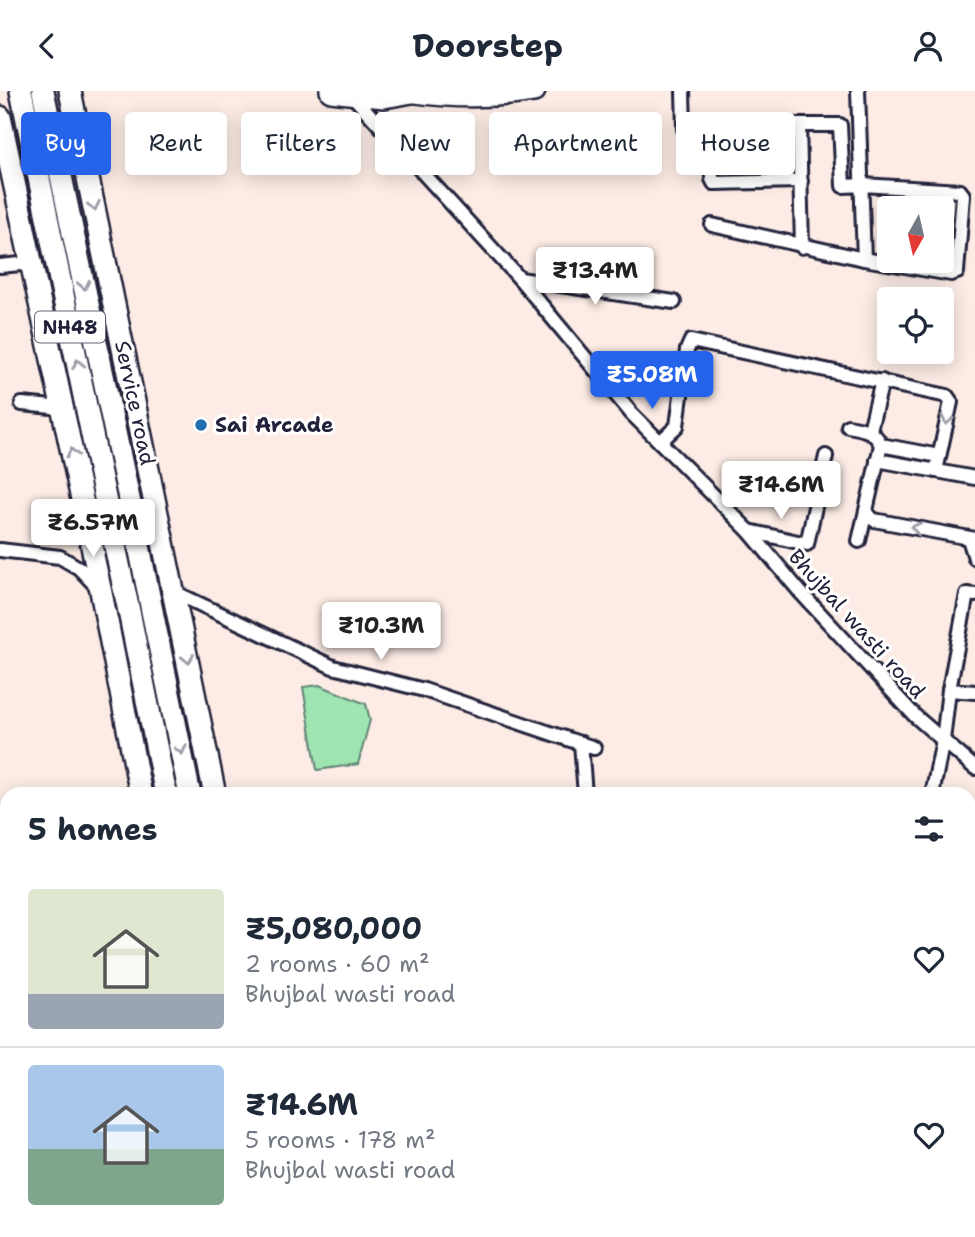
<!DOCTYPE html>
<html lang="en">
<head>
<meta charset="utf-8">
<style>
  body { margin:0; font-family:"Shantell Sans",sans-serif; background:#f2f2f3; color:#1f2937; height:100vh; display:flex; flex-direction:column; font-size:26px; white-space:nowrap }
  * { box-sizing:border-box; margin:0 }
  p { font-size:23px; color:#747a83 }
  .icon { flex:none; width:38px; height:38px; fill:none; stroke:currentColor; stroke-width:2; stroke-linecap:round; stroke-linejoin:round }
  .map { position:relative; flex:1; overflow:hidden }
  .drawer { position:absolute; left:0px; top:696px; width:976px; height:450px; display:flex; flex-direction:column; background:#fff; border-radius:21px 21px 0 0; box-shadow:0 4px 18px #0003 }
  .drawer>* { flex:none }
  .hud { position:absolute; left:21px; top:21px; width:934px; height:63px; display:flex; gap:14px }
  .needle { width:46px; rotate:188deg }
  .controls { position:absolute; left:877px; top:105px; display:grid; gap:14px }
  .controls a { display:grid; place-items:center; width:77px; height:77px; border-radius:7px; background:#fff; box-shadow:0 4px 18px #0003; font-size:35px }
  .price { position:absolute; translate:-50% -60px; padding:0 16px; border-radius:7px; background:#fff; color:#222; font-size:23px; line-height:46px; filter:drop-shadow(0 2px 4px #0008) }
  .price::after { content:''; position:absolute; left:50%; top:42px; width:21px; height:16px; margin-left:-10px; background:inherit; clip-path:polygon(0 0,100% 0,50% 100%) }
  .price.on { background:#2563eb; color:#fff }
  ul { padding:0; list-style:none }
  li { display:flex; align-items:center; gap:21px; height:175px; padding:0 28px }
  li+li { border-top:2px solid #e0e1e3 }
  li span { display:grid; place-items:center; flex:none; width:196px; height:140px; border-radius:7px; color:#555 }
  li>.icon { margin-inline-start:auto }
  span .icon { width:84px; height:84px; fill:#fffc; stroke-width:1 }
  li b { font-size:30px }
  h2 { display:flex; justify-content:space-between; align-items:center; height:84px; padding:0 28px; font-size:30px }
  .tag { padding:0 24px; border-radius:7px; background:#fff; box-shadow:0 4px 18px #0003; font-size:24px; line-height:63px }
  .tag.on { background:#2563eb; color:#fff }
  header { display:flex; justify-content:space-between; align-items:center; height:91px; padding:0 28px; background:#fff; font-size:32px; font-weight:700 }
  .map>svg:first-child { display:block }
  .grass { fill:#9fe5b2; stroke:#608476; stroke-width:2 }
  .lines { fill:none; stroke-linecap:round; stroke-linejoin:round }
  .minor-casing { stroke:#22223b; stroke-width:18 }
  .tertiary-casing { stroke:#22223b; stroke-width:21 }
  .primary-casing { stroke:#22223b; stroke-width:26 }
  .trunk-casing { stroke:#22223b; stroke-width:26 }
  .minor { stroke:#fff; stroke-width:12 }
  .tertiary { stroke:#fff; stroke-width:16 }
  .primary { stroke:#fff; stroke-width:21 }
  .trunk { stroke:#fff; stroke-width:21 }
  .trunk-bridge-casing { stroke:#22223b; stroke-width:26; stroke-linecap:butt }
  .trunk-bridge { stroke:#fff; stroke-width:21 }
  .oneway { stroke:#9c9ca7 }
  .poi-dot { fill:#1f6fb2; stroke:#fff; stroke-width:2.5 }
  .labels { text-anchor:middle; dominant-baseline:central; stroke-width:6; stroke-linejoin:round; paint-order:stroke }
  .shield { fill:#fff; stroke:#646476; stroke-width:2 }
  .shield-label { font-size:19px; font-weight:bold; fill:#22223b }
  .street-label { font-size:21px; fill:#22223b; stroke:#fff }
  .poi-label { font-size:21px; font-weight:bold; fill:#22223b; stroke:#fff; text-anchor:start }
</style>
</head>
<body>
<header><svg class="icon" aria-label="back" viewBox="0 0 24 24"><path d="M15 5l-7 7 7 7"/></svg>Doorstep<svg class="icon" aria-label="person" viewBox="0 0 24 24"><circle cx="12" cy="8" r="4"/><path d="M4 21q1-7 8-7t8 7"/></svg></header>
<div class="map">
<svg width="975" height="1146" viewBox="0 0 975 1146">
  <rect width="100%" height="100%" fill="#fcece5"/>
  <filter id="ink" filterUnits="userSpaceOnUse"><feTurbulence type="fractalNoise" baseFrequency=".0143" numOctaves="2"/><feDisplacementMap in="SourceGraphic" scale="14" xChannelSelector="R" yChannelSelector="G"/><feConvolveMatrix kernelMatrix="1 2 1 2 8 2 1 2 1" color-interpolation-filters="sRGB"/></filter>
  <g filter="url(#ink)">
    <polygon class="grass" points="319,594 366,613 370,629 358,673 317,679 303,596"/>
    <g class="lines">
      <defs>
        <g id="minor">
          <polyline points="683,0 684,38 711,38"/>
          <polyline points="351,3 520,188 632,323 749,440 801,502 915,625 975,677"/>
          <polyline points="799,34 802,156"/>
          <polyline points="801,90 714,92 712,88 710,39 716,34 840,34 843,95 863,94 960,100 963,104 957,181 951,183 864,168 858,0"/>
          <polyline points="712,134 864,168"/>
          <polyline points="0,175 31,172"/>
          <polyline points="520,188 674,211"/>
          <polyline points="22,313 62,317"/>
          <path d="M848,335c16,3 26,4 33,19l-22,96"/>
          <polyline points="870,339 882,290"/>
          <polyline points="660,351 677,335 687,259 691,250 947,305 951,311 936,380"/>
          <polyline points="881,354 939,365"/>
          <polyline points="877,369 975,387"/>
          <polyline points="866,422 874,429 975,448"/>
          <polyline points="749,440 807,453 826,365"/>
          <polyline points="969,448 975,467"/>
          <polyline points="0,459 60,466 79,477 99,498"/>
          <polyline points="174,501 333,576 424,599 594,657"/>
          <polyline points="949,599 975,601"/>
          <polyline points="581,652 585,704"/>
          <polyline points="932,704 943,649 949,599 967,503 975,504"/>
          <polyline points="970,768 975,769"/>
          <polyline points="970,805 975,806"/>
          <polyline points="0,882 7,883"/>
          <polyline points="0,930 7,931"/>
          <polyline points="970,1129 975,1130"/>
          <polyline points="348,1139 365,1146"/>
          <polyline points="670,1139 670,1146"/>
        </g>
        <g id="tertiary">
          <polyline points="0,1118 7,1120"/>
          <polyline points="65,1139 86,1146"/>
        </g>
        <g id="primary">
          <polyline points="70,0 215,704"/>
          <polyline points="331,0 384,6 412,1"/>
          <path d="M408,0c42,6 84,7 126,0"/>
          <polyline points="0,26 95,469 141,704"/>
          <polyline points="231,1139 233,1146"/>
          <polyline points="305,1139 307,1146"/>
        </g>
        <g id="trunk">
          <polyline points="21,0 116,460"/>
          <polyline points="43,0 139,455"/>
          <polyline points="152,520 190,704"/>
          <polyline points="130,525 166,704"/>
          <polyline points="256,1139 257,1146"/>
          <polyline points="280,1139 282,1146"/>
        </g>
      </defs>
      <use href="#minor" class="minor-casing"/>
      <use href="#tertiary" class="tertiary-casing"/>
      <use href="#primary" class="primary-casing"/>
      <use href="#trunk" class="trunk-casing"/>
      <use href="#minor" class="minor"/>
      <use href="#tertiary" class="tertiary"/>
      <use href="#primary" class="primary"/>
      <use href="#trunk" class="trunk"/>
      <defs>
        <g id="trunk-bridge">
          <polyline points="139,455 152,520"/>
          <polyline points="116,460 130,525"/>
        </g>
      </defs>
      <use href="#trunk-bridge" class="trunk-bridge-casing"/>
      <use href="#trunk-bridge" class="trunk-bridge"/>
    </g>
    <defs><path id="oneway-chevron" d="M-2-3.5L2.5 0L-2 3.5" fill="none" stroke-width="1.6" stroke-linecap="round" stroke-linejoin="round" transform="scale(1.75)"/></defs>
    <g class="oneway">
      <use href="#oneway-chevron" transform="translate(94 115) rotate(78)"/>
      <use href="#oneway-chevron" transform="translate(84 194) rotate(78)"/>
      <use href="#oneway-chevron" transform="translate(78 273) rotate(-102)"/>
      <use href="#oneway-chevron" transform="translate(947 329) rotate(102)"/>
      <use href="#oneway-chevron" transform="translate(72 362) rotate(-102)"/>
      <use href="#oneway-chevron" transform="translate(916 437) rotate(-168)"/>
      <use href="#oneway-chevron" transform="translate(188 568) rotate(78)"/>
      <use href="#oneway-chevron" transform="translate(181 659) rotate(78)"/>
    </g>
  </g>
  <circle class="poi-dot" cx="201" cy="334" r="7"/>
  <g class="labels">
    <rect class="shield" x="35" y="220.5" width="70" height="31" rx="5"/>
    <g class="shield-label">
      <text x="70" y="236">NH48</text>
    </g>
    <g class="street-label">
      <text transform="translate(135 312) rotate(78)">Service road</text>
      <text transform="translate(857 533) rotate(48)">Bhujbal wasti road</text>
    </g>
    <g class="poi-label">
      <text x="215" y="334">Sai Arcade</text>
    </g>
  </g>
</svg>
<div class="controls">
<a><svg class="needle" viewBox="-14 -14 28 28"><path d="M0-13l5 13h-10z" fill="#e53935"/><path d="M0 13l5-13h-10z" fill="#747a83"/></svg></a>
<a><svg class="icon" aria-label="locate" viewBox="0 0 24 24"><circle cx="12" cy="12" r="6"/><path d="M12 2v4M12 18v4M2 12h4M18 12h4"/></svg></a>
</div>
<b class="price" style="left:595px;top:216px">₹13.4M</b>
<b class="price on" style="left:652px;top:320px">₹5.08M</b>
<b class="price" style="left:781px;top:430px">₹14.6M</b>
<b class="price" style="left:93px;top:468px">₹6.57M</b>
<b class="price" style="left:381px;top:571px">₹10.3M</b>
<div class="hud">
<a class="tag on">Buy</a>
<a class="tag">Rent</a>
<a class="tag">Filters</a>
<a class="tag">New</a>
<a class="tag">Apartment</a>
<a class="tag">House</a>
</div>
<section class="drawer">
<h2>5 homes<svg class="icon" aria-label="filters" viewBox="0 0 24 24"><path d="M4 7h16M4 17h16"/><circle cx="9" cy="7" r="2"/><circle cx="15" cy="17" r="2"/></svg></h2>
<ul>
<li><span style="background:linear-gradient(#dfe7d0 75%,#9aa5b1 0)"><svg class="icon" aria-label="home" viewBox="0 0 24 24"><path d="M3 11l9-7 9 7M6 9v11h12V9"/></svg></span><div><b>₹5,080,000</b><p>2 rooms · 60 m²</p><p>Bhujbal wasti road</p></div><svg class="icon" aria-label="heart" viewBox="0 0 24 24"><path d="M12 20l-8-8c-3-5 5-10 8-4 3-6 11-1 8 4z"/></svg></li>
<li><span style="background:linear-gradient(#a9c7e8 60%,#7fa58c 0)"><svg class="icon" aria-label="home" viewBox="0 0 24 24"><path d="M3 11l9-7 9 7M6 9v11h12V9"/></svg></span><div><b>₹14.6M</b><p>5 rooms · 178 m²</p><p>Bhujbal wasti road</p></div><svg class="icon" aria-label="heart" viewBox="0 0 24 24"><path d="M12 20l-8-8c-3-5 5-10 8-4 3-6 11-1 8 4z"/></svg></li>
</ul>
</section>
</div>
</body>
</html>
